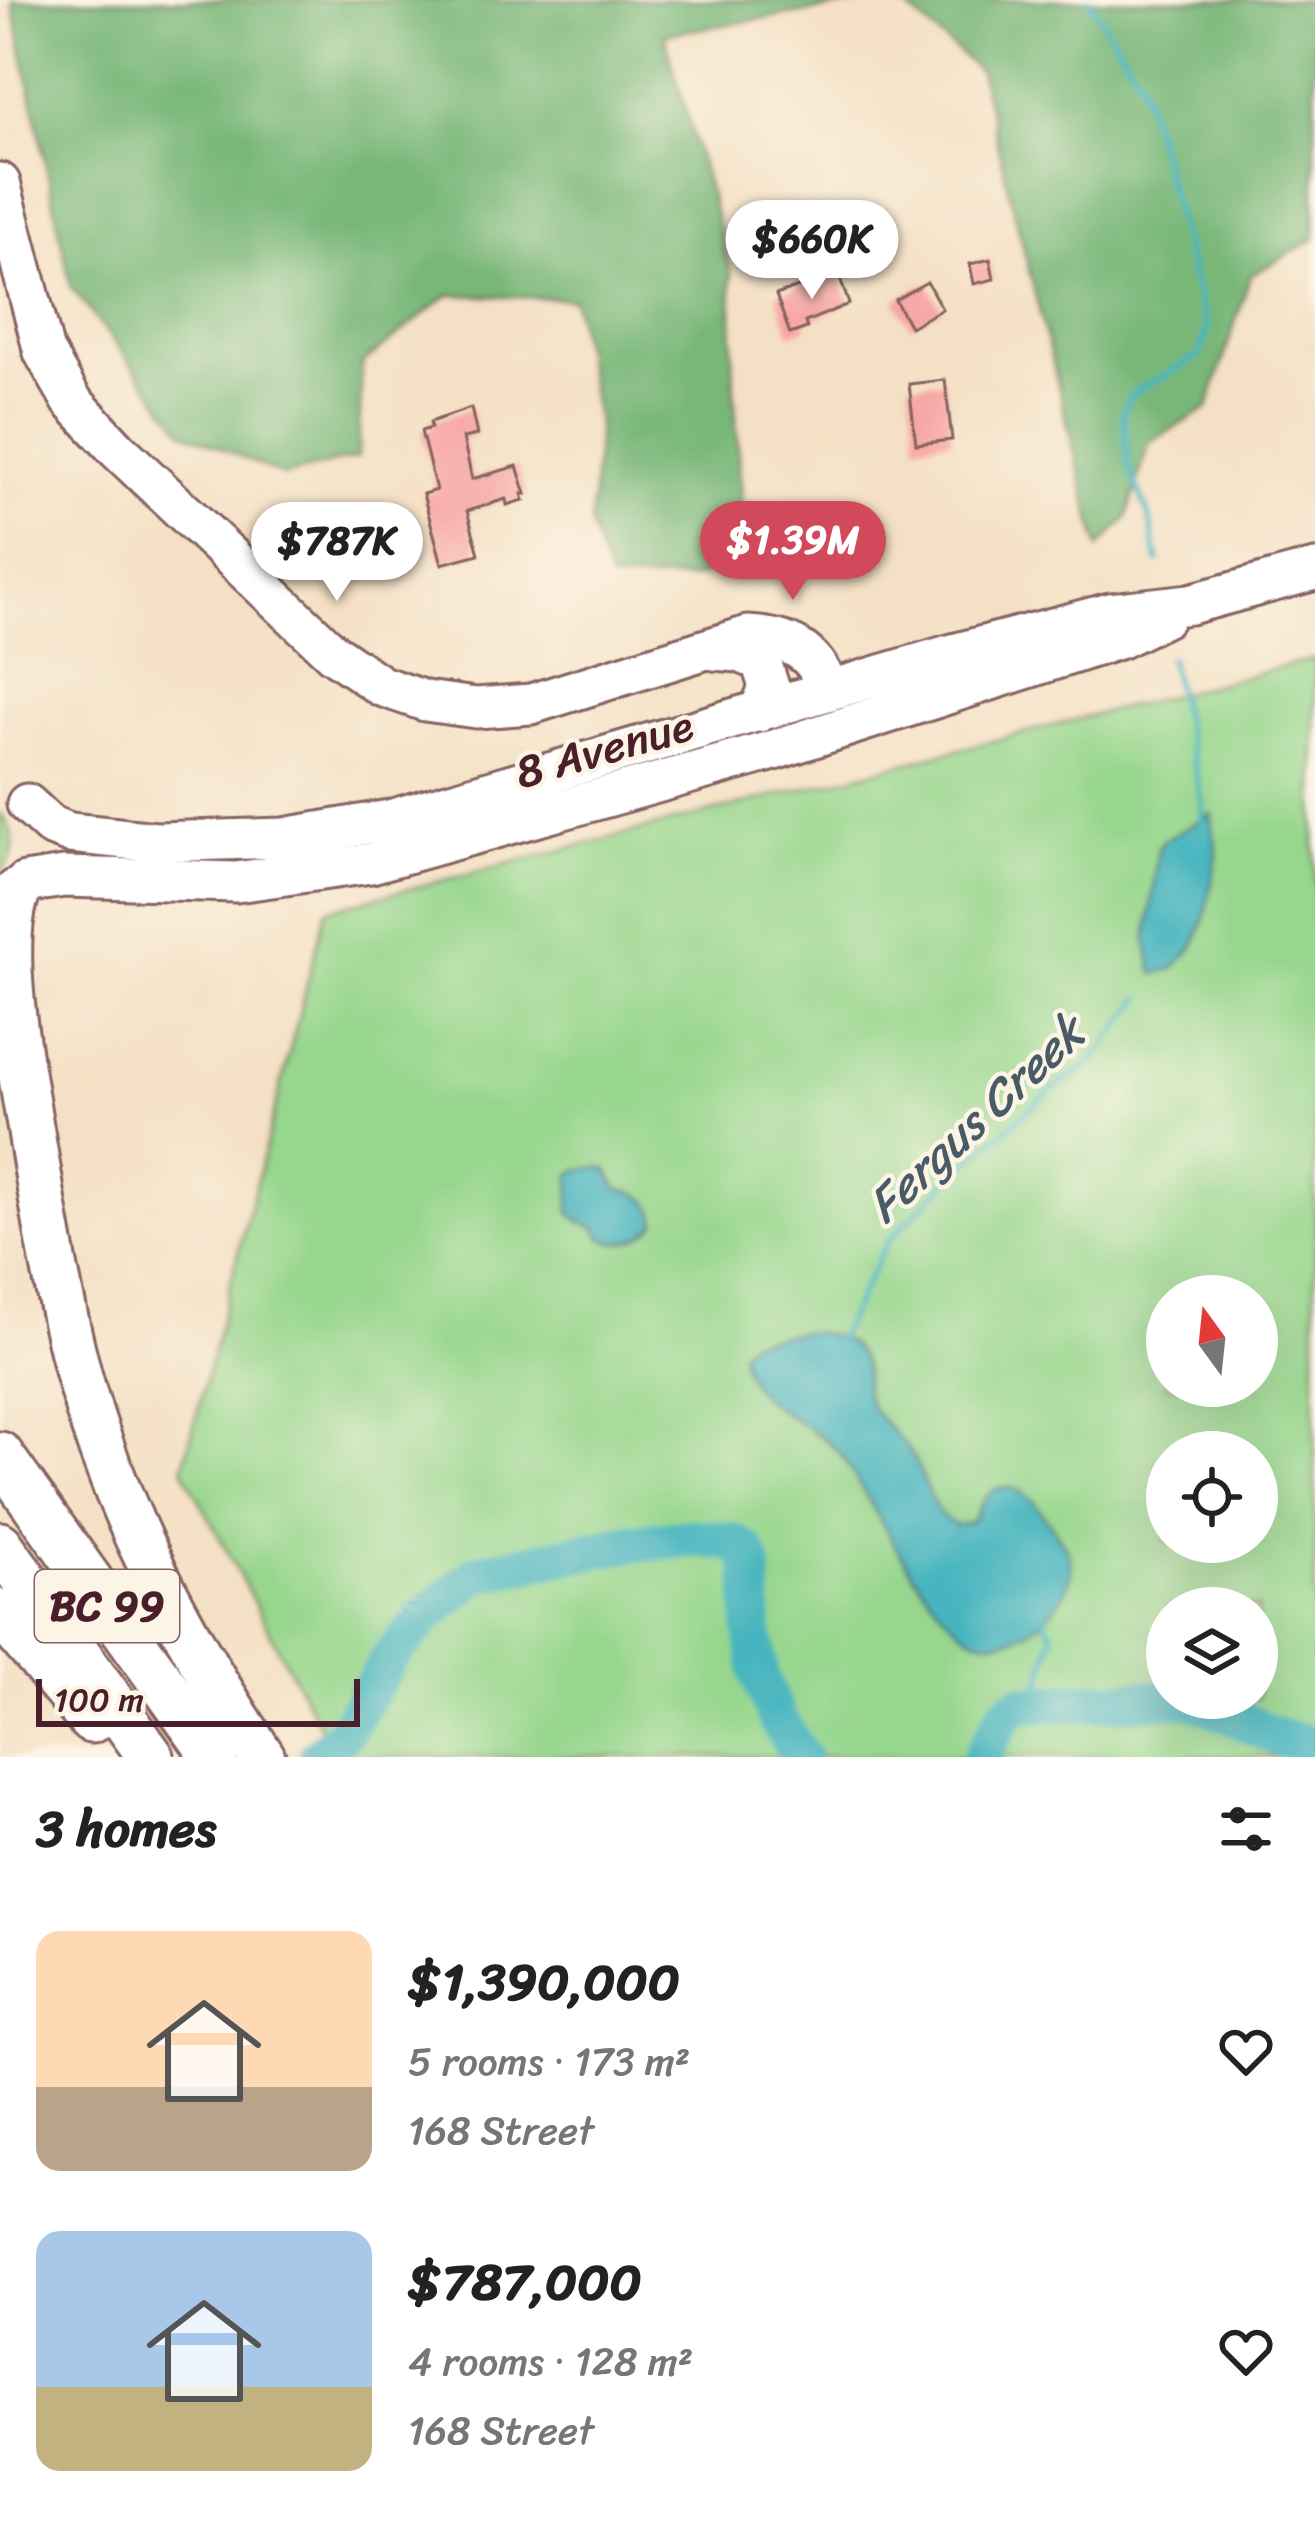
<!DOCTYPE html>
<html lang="en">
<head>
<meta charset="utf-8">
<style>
  body { margin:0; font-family:Sriracha,sans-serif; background:#f2f2f2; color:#222; height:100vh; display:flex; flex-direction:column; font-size:45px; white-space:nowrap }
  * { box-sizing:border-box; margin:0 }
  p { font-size:39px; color:#767676 }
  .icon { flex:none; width:66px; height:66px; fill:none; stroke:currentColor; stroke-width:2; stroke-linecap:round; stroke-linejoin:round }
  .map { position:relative; height:1757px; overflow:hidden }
  .panel { display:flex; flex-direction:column; background:#fff; flex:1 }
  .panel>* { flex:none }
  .needle { width:78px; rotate:345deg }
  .buttons { position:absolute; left:1146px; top:1275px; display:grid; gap:24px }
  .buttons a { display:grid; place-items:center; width:132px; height:132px; border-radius:50%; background:#fff; box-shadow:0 12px 48px #0002; font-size:60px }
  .scale { position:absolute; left:36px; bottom:30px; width:324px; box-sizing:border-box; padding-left:12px; border:6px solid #4a1f2b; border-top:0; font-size:33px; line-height:42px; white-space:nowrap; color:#4a1f2b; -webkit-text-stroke:9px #fcf5e5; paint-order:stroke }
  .price { position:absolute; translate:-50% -102px; padding:0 27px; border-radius:42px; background:#fff; color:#222; font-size:39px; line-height:78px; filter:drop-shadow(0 3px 6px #0008) }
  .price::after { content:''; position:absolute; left:50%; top:72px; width:36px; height:27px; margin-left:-18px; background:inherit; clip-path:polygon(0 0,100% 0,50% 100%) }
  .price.selected { background:#d1495b; color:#fff }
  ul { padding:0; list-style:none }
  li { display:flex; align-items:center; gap:36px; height:300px; padding:0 36px }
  li span { display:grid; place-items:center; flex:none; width:336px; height:240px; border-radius:24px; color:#555 }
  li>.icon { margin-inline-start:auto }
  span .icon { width:144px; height:144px; fill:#fffc; stroke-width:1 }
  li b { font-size:51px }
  h2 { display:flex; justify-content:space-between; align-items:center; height:144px; padding:0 36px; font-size:51px }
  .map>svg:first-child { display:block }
  .green { fill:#96d68d; stroke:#707a5c; stroke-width:3; fill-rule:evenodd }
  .forest { fill:#78b778; stroke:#616b52; stroke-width:3 }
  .water { fill:#46b5bf; stroke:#486a75; stroke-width:3 }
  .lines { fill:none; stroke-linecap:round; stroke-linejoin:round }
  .stream { stroke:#46b5bf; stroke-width:6 }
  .river { stroke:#46b5bf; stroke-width:39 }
  .building { fill:#f7a7a5 }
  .major-casing { stroke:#866361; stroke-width:45 }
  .highway-casing { stroke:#866361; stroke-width:51 }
  .major { stroke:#fff; stroke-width:39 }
  .highway { stroke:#fff; stroke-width:45 }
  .labels { text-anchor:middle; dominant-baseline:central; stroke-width:9; stroke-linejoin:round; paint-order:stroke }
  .shield { fill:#fcf5e5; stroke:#7f5f63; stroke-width:3 }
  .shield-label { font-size:42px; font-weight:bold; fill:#4a1f2b }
  .street-label { font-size:45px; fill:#4a1f2b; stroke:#fcf5e5 }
  .water-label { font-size:48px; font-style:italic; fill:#485b66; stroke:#fcf5e5 }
</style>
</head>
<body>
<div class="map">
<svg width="1315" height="1757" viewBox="0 0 1315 1757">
  <rect width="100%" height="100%" fill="#fcf5e5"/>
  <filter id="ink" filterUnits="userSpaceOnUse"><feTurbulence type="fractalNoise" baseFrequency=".00833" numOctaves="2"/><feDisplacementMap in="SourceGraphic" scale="24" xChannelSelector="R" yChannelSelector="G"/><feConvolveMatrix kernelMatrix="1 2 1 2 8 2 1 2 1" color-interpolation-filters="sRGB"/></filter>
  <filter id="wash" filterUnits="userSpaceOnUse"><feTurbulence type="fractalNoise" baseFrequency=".004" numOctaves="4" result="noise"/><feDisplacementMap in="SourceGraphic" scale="48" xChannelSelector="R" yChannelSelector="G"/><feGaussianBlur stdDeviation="2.7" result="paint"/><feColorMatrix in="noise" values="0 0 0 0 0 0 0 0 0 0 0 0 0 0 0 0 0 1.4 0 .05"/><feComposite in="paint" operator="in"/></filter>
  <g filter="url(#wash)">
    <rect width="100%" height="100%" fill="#f4e0c4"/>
    <g class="green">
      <path d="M1315,659v1098h-979l-153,-289 143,-558zM1167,1296h90v90h-90zM1167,1452h90v90h-90zM1167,1608h90v90h-90z"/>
      <path d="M0,814c17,19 18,41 0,59z"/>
    </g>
    <g class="forest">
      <polygon points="12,0 887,0 664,34 731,271 734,389 745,561 691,579 610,581 590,527 598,427 573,299 448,295 362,364 358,457 283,476 184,431 71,287"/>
      <polygon points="899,0 1315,0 1315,239 1250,276 1208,408 1149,443 1127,518 1099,548 979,71"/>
    </g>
    <g class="water">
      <polygon points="1211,814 1217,855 1205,918 1194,947 1173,969 1154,974 1147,940 1158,850 1163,841"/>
      <path d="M601,1167l7,3 10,19c20,2 37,12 39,34 -14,15 -37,27 -55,14 -3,-3 -3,-7 -6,-9 -10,-6 -17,-5 -26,-15l1,-38 7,-5z"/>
      <path d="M802,1332c27,0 52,5 62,34 3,9 -1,20 2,29 5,20 29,37 41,53 20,26 18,63 50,78l16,-5c8,-17 15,-37 37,-33 15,2 26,17 34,28 9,12 21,26 25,39 14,48 -60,108 -102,78 -50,-36 -89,-121 -122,-172 -30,-45 -96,-46 -105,-109l10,-12z"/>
    </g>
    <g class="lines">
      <g class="stream">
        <polyline points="1089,0 1140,80 1207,330 1199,356 1131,394 1123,413 1128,464 1149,516 1158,562"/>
        <polyline points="1169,658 1203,805 1201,824"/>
        <polyline points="837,1340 887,1242 959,1170 1053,1089 1091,1063 1142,998"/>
        <polyline points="1036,1701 1053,1634 1038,1612"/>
      </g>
      <g class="river">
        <polyline points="317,1757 342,1735 391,1656 428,1614 478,1573 627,1543 697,1538 732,1542 746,1551 752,1564 753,1628 760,1677 777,1719 801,1757"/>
        <path d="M982,1757l24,-44 14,-9 162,-6c47,8 82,44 133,46"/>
      </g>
    </g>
    <g id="blocks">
      <g class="building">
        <polygon points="990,259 994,279 974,284 970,264"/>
        <polygon points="838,273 849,304 805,322 807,328 790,334 776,295"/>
        <polygon points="927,282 942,309 910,327 895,300"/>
        <polygon points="945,380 952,440 916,444 909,384"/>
        <polygon points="471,408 477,435 463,438 472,479 517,466 526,494 522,494 524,500 507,505 506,499 467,511 479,554 442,564 423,494 436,490 421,431 431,428 430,422"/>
      </g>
    </g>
  </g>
  <g filter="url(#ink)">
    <use href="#blocks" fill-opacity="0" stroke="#866361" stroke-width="3"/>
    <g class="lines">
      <defs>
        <g id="major">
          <path d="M0,183l44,169 28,49 46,49 215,203 48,33 44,15 51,7 55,-4 217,-68c40,2 67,14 80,54"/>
          <polyline points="714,650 739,652 761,661 769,687 759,712"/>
          <polyline points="27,804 51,826 70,833 156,842 284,838 390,820 949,655 1110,613 1190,604 1315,570"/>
          <polyline points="25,883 64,877 236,882 371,863 774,750 1121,638 1164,617"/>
        </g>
        <g id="highway">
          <path d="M17,892c-17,46 -4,134 5,186 17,99 31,199 56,295 38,141 105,264 184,384"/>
          <polyline points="0,1455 215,1757"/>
          <polyline points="0,1545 151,1757"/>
          <polyline points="0,1612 91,1720"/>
        </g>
      </defs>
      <use href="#major" class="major-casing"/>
      <use href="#highway" class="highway-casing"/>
      <use href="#major" class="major"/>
      <use href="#highway" class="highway"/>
    </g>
  </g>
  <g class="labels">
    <rect class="shield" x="35" y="1570" width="144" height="72" rx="9"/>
    <g class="shield-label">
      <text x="107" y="1606">BC 99</text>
    </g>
    <g class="street-label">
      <text transform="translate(604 749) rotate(-16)">8 Avenue</text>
    </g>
    <g class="water-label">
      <text transform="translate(975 1119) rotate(-43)">Fergus Creek</text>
    </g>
  </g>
</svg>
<div class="buttons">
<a><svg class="needle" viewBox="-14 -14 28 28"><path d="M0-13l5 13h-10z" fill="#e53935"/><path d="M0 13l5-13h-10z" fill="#767676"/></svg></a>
<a><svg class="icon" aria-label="locate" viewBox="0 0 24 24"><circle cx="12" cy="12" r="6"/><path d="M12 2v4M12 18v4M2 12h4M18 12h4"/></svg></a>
<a><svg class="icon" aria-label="layers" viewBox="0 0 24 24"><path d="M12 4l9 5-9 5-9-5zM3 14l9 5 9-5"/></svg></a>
</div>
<div class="scale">100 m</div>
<b class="price" style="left:812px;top:302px">$660K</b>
<b class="price selected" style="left:793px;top:603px">$1.39M</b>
<b class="price" style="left:337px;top:604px">$787K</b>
</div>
<section class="panel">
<h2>3 homes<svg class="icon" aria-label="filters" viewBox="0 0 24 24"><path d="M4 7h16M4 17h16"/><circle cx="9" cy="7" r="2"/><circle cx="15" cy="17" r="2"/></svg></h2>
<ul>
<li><span style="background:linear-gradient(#ffd9b3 65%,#b9a48a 0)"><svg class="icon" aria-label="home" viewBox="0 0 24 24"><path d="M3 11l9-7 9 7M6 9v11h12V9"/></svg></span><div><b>$1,390,000</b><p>5 rooms · 173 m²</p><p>168 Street</p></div><svg class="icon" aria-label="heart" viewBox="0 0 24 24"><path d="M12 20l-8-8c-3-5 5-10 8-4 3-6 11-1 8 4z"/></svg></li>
<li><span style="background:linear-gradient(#a9c7e8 65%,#c2b280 0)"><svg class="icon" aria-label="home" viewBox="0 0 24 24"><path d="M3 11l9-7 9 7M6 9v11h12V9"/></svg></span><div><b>$787,000</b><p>4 rooms · 128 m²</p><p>168 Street</p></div><svg class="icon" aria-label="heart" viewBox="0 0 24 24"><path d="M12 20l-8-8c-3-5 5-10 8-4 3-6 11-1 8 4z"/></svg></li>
</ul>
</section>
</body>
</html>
